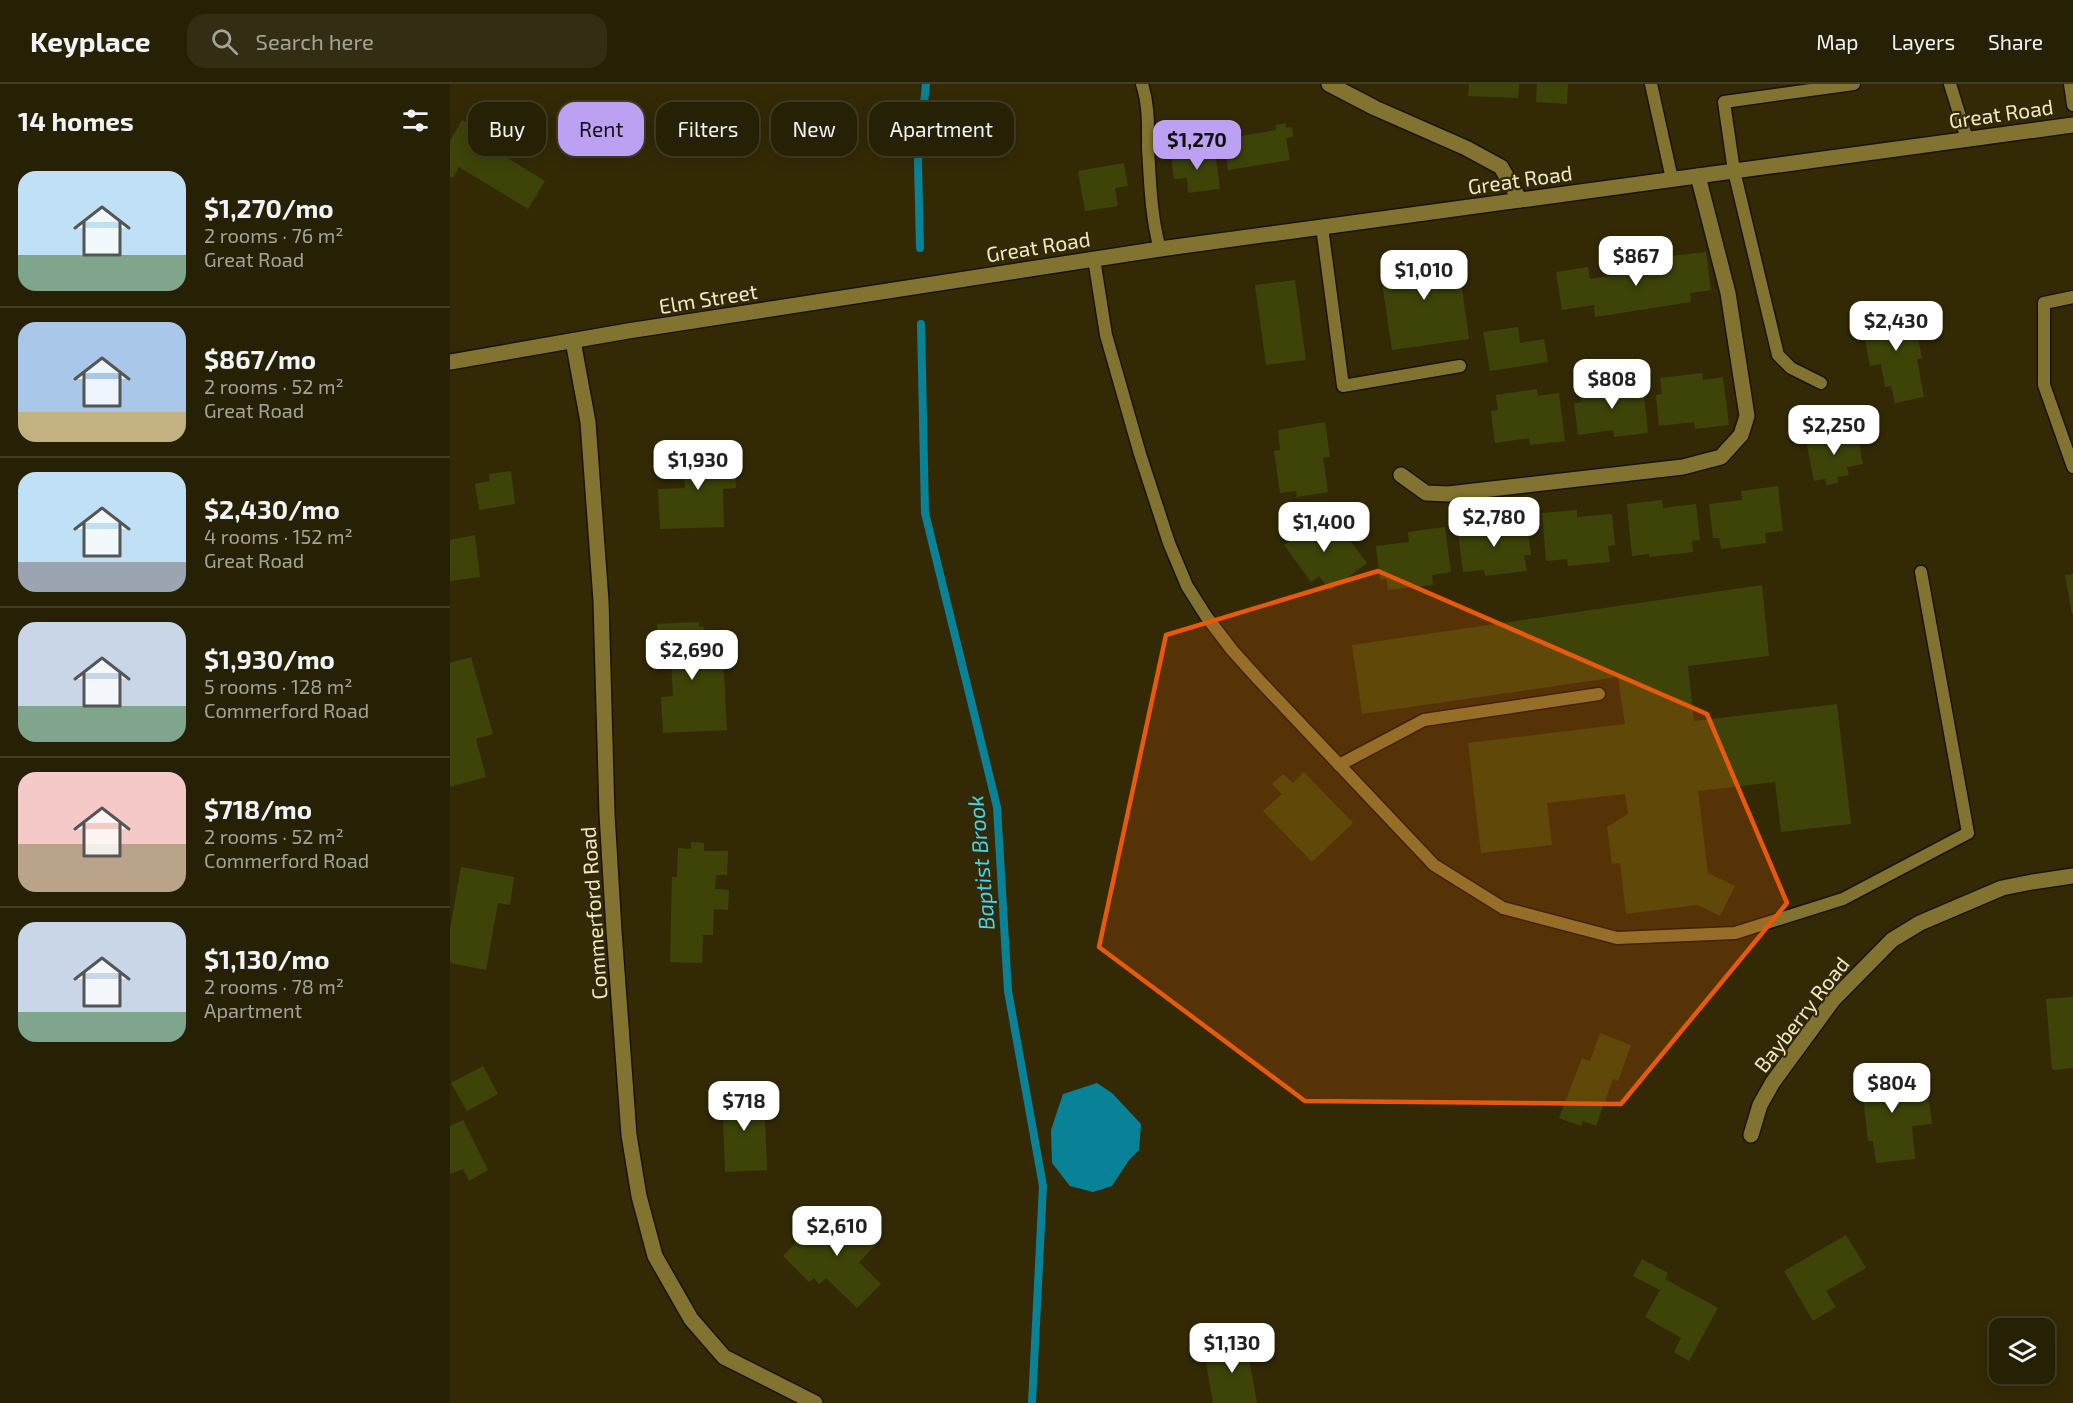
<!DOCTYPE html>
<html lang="en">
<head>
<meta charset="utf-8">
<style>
  body { margin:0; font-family:"Exo 2",sans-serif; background:#322d13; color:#f1f3f6; height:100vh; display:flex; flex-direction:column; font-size:22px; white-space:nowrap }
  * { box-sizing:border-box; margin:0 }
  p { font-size:20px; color:#a4a39a }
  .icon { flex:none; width:33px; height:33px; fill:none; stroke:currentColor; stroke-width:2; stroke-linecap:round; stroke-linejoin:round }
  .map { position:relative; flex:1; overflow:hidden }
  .panel { display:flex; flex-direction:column; background:#262004; width:450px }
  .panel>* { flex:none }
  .banner { position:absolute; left:18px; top:18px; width:570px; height:54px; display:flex; gap:12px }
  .tools { position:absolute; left:1539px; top:1234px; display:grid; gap:12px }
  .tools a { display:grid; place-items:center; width:66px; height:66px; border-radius:12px; background:#262004; box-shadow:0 3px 15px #0003,0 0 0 2px #423e26; font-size:30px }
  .price { position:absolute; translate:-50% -51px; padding:0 14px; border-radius:12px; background:#fff; color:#222; font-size:20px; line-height:39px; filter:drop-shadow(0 2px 3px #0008) }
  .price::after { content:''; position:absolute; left:50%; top:36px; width:18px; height:14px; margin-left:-9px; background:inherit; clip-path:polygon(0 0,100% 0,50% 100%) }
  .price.current { background:#bca0f2; color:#111 }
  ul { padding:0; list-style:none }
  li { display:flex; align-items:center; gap:18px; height:150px; padding:0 18px }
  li+li { border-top:2px solid #423e26 }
  li span { display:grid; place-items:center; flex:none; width:168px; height:120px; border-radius:18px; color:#555 }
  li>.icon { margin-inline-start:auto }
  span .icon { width:72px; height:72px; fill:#fffc; stroke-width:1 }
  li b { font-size:26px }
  h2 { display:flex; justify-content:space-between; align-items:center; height:72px; padding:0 18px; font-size:26px }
  .chip { padding:0 21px; border-radius:18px; background:#262004; box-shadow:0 3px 15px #0003,0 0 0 2px #423e26; font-size:21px; line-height:54px }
  .chip.current { background:#bca0f2; color:#111 }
  header { display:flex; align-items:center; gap:36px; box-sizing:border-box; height:84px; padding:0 30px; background:#262004; border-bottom:2px solid #423e26 }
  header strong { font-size:28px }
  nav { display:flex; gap:33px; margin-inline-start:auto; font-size:21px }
  .search { width:420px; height:54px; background:#322d13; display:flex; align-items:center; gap:15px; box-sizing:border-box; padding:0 21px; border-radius:18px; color:#a4a39a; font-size:22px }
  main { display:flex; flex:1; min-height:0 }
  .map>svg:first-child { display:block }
  .water { fill:#098298 }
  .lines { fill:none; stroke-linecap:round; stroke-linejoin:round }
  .stream { stroke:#098298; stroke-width:8 }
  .building { fill:#3e4408 }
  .service-casing { stroke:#181301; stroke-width:15 }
  .minor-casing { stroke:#181301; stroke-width:18 }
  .secondary-casing { stroke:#181301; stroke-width:18 }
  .service { stroke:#837330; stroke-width:12 }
  .minor { stroke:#837330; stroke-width:15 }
  .secondary { stroke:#837330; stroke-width:15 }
  .marked { fill:#e8590c; fill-opacity:0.2; stroke:#e8590c; stroke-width:4.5; stroke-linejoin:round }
  .labels { text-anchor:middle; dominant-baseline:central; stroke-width:4.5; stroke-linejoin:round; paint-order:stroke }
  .street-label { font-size:21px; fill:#f0e8c6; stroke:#332a05 }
  .water-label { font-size:22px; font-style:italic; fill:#41d4f3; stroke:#332a05 }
</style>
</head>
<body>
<header>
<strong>Keyplace</strong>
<div class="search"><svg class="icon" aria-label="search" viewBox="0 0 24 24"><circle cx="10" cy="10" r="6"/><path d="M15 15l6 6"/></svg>Search here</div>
<nav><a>Map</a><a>Layers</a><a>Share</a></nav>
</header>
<main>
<section class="panel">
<h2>14 homes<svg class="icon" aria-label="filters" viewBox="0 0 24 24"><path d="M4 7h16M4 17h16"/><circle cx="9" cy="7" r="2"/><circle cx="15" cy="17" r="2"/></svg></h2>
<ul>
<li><span style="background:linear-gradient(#bfe0f5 70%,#7fa58c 0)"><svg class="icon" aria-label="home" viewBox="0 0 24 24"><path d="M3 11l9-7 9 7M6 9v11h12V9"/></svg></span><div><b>$1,270/mo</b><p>2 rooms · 76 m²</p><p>Great Road</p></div></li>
<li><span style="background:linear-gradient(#a9c7e8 75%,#c2b280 0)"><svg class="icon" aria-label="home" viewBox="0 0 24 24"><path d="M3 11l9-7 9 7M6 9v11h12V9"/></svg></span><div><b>$867/mo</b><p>2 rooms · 52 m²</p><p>Great Road</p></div></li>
<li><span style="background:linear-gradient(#bfe0f5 75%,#9aa5b1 0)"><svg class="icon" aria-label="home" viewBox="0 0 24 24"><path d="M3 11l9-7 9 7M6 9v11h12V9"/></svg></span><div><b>$2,430/mo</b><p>4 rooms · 152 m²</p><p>Great Road</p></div></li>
<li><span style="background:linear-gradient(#c9d6e8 70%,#7fa58c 0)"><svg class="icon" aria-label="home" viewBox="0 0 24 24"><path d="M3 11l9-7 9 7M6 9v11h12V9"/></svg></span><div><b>$1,930/mo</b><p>5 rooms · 128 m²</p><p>Commerford Road</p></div></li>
<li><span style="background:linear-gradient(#f6c9c9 60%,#b9a48a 0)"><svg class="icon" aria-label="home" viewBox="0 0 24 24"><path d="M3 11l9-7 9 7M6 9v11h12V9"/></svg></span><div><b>$718/mo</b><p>2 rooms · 52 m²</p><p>Commerford Road</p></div></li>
<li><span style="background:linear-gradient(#c9d6e8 75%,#7fa58c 0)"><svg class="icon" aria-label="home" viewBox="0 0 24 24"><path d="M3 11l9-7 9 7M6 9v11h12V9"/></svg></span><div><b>$1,130/mo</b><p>2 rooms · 78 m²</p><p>Apartment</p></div></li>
</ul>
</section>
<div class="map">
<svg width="1623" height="1319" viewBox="0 0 1623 1319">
  <rect width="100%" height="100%" fill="#332a05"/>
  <polygon class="water" points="647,999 662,1009 691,1040 689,1066 679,1076 662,1102 643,1108 620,1102 602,1079 601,1046 613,1010"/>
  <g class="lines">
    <g class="stream">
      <polyline points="470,164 468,78 476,0"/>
      <polyline points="471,240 475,429 547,723 558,907 593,1102 582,1319"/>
    </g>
  </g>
  <g class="building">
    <polygon points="1019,0 1069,0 1068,14 1018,12"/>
    <polygon points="1087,0 1118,0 1117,20 1086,18"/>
    <polygon points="12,36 56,63 51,70 95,97 78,125 9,83 3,94 0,92 0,57"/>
    <polygon points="836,39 836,44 842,43 843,53 836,54 840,76 778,86 773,55 826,46 826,41"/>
    <polygon points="765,67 770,105 738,109 737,94 724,95 721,72"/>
    <polygon points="674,79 678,102 665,104 668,122 635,127 628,87"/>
    <polygon points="1007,168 1019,255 942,266 929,179"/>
    <polygon points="1256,168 1261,206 1240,209 1241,218 1145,233 1144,221 1112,226 1106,188 1138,183 1140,195 1223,182 1222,172"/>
    <polygon points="845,196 856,276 816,281 805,201"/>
    <polygon points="1462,224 1472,274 1467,275 1474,313 1445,319 1441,302 1435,303 1431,280 1420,282 1411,234"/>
    <polygon points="1068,243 1070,259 1094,255 1098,278 1040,287 1033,248"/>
    <polygon points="1252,289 1253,296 1273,293 1279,341 1245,345 1244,338 1209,342 1206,311 1212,310 1210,294"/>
    <polygon points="1171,297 1172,304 1193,301 1198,349 1164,353 1163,346 1128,351 1124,319 1131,318 1129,303"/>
    <polygon points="1087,305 1088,312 1109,309 1115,357 1080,361 1079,354 1045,359 1041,327 1048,326 1046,311"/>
    <polygon points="875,338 880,373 873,374 878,408 847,413 846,407 830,409 824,367 830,366 828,346"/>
    <polygon points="1407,347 1413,380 1397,383 1399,391 1387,393 1388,399 1377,401 1375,395 1364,397 1356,357"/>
    <polygon points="272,361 272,382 285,382 286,404 273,405 274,443 210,445 208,405 235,404 233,363"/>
    <polygon points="61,387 65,420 29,426 25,400 40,397 39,390"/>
    <polygon points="1328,402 1333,447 1315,449 1316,459 1271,465 1269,454 1263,454 1259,420 1292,416 1291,407"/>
    <polygon points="1212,416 1213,424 1246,420 1250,456 1242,457 1243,468 1199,473 1199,470 1182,472 1177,420"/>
    <polygon points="1127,426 1127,433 1162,430 1165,461 1158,462 1160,478 1118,482 1117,475 1096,477 1092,429"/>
    <polygon points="866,429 886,456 894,449 917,479 880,507 869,492 861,498 834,461 843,455 839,450"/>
    <polygon points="1042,437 1043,443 1077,439 1081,471 1074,471 1077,487 1035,492 1034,486 1013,488 1007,441"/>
    <polygon points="995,443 1001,488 982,491 983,501 938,506 936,495 930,496 926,462 959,458 958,448"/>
    <polygon points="25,451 30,493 0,497 0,456"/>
    <polygon points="1623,490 1623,530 1622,530 1615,491"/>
    <polygon points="1312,501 1319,572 1238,582 1244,637 1387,620 1401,740 1331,748 1325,698 1248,707 1258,789 1285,802 1270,832 1248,821 1176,830 1170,779 1162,780 1157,743 1178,730 1175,710 1097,719 1102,761 1031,769 1018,659 1175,640 1168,593 912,630 902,561"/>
    <polygon points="249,538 249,543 254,543 255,572 273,571 277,646 213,649 211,613 223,612 221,577 209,577 207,540"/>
    <polygon points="21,573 43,650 26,655 36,693 0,703 0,579"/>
    <polygon points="854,688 903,739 862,778 813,727 832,710 822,700 833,690 843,699"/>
    <polygon points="241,758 254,759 254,767 278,767 277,791 266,791 265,805 279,806 278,826 264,825 263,851 253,851 252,879 220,878 222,793 227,793 228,764 241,765"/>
    <polygon points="11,783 64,793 60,821 48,819 36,886 0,879 0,845"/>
    <polygon points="1623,913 1623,984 1602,986 1596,915"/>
    <polygon points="1150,949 1181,961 1168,997 1163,995 1146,1042 1133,1037 1131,1042 1109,1034 1132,974 1140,977"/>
    <polygon points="1446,979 1448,997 1461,996 1463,1013 1478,1012 1482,1040 1462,1042 1465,1075 1426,1079 1423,1057 1418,1057 1412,1003 1418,1002 1416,982"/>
    <polygon points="33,982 48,1010 17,1027 1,999"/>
    <polygon points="314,1009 317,1086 275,1088 272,1011"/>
    <polygon points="13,1036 38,1086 19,1097 13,1085 0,1090 0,1042"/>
    <polygon points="403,1126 427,1150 424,1154 428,1159 409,1178 431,1200 407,1224 376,1194 369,1200 364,1194 359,1198 333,1172 372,1132 384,1145"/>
    <polygon points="1396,1151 1416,1184 1376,1207 1386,1223 1363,1237 1334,1187"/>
    <polygon points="1192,1175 1218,1189 1215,1195 1268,1224 1239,1277 1224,1268 1231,1254 1195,1233 1210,1206 1183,1192"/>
    <polygon points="795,1251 807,1319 763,1319 756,1279 774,1275 770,1256"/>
  </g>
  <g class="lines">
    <defs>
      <g id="service">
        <path d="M692,0c7,22 6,42 6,64 2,33 3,70 12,101"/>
        <polyline points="1201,0 1222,95"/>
        <polyline points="1500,0 1517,55"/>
        <polyline points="1620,0 1623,21"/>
        <polyline points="872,143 893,302 1010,282"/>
        <polyline points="644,175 656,251 690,370 719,459 737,502 756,532 782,566 809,596 984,781 1053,824 1167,854 1285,849 1393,815 1518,749 1471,488"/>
        <polyline points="1623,213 1594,219 1594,301 1623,383"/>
        <polyline points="1371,299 1341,284 1328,271 1284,87 1274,18 1404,0"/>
        <polyline points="889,681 974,636 1149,610"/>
      </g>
      <g id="minor">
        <polyline points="879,0 925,24 1016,64 1051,83 1070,116"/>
        <polyline points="123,257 138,338 151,517 157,730 164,847 179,1051 189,1112 205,1172 241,1235 274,1273 365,1319"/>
        <polyline points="951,391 976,409 998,410 1233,383 1271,373 1291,351 1297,332 1278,209 1248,92"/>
        <polyline points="1301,1051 1310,1021 1323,998 1383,916 1442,856 1470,839 1552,804 1582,798 1623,792"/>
      </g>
      <polyline id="secondary" points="0,278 178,247 710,165 1623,41"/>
    </defs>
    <use href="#service" class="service-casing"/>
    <use href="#minor" class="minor-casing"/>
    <use href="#secondary" class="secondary-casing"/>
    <use href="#service" class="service"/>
    <use href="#minor" class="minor"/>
    <use href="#secondary" class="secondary"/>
  </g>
  <path class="marked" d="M928,487l329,143 80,189 -166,201 -316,-3 -206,-154 67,-312z"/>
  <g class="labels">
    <g class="street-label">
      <text transform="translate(1551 29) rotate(-8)">Great Road</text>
      <text transform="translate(1070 95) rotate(-8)">Great Road</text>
      <text transform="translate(588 162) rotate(-9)">Great Road</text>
      <text transform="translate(258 214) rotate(-9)">Elm Street</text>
      <text transform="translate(143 829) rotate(-94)">Commerford Road</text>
      <text transform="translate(1351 930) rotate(-52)">Bayberry Road</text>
    </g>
    <g class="water-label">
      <text transform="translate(530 779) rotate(-95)">Baptist Brook</text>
    </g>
  </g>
</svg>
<div class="tools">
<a><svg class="icon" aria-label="layers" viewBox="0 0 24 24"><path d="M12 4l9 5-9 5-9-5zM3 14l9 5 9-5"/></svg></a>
</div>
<b class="price current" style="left:747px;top:87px">$1,270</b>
<b class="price" style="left:1186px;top:203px">$867</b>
<b class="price" style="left:974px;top:217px">$1,010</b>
<b class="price" style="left:1446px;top:268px">$2,430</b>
<b class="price" style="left:1162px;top:326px">$808</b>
<b class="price" style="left:1384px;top:372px">$2,250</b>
<b class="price" style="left:248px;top:407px">$1,930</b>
<b class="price" style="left:1044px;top:464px">$2,780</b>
<b class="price" style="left:874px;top:469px">$1,400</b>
<b class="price" style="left:242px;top:597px">$2,690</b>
<b class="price" style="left:1442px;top:1030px">$804</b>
<b class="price" style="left:294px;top:1048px">$718</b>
<b class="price" style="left:387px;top:1173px">$2,610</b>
<b class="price" style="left:782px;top:1290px">$1,130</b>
<div class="banner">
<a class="chip">Buy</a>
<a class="chip current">Rent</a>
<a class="chip">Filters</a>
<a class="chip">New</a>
<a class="chip">Apartment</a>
</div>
</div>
</main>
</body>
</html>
